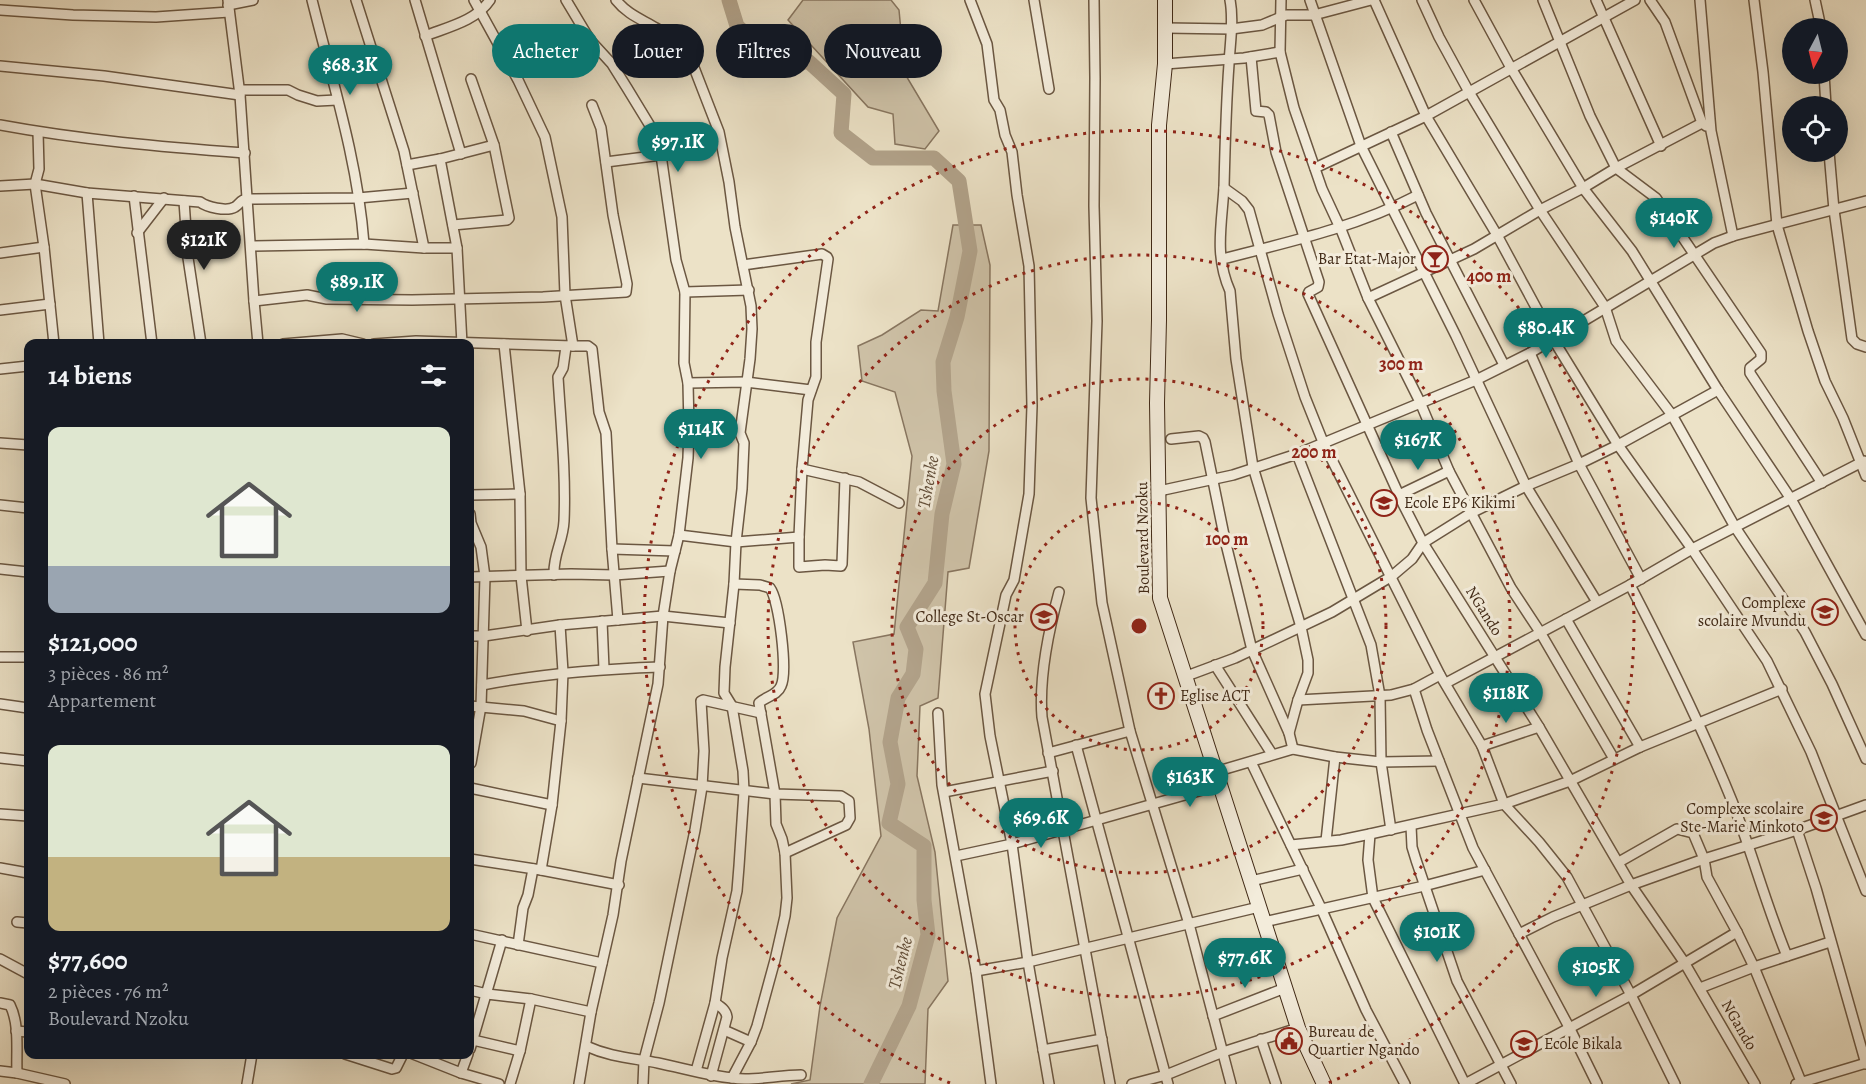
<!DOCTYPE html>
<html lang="fr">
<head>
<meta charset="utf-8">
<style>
  body { margin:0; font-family:Alegreya,serif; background:#242831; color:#f1f3f6; height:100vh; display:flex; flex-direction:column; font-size:22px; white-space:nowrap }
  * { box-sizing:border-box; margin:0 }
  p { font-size:20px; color:#9ea1a6 }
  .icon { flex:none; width:33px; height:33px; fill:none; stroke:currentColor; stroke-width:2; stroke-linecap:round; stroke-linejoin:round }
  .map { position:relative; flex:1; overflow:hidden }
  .sheet { position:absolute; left:24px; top:339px; width:450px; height:720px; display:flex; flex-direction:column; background:#171b24; border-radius:12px; box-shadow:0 6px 24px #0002 }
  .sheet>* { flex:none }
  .hud { position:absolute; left:492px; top:24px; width:570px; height:54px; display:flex; gap:12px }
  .needle { width:39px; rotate:187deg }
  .controls { position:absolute; left:1782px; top:18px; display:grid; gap:12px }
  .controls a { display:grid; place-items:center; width:66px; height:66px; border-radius:50%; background:#171b24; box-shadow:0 6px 24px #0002; font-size:30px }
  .price { position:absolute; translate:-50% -51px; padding:0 14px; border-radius:21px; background:#0f766e; color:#fff; font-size:20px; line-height:39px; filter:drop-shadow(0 2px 3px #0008) }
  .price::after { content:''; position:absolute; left:50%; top:36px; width:18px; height:14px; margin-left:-9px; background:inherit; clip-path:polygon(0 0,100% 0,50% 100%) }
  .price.active { background:#222; color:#fff }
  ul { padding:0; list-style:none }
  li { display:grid; align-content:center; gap:12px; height:318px; padding:0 24px }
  li span { display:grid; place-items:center; height:186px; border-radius:12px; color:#555 }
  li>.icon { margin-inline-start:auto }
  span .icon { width:108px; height:108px; fill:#fffc; stroke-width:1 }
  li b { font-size:26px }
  h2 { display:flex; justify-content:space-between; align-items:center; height:72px; padding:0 24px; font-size:26px }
  .pill { padding:0 21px; border-radius:27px; background:#171b24; box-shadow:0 6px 24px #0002; font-size:21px; line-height:54px }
  .pill.active { background:#0f766e; color:#fff }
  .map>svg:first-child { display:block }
  .green { fill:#cfc3a9; stroke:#887660; stroke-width:1.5 }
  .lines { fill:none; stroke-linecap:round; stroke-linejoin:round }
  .river { stroke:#b2a38b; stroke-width:15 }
  .street-casing { stroke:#6b5742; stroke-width:12 }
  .secondary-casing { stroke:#402916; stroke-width:16 }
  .street { stroke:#f3ecdb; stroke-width:9 }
  .secondary { stroke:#f3ecdb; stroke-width:14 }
  .ring { fill:none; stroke:#8f2418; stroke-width:3; stroke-dasharray:3 6 }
  .labels { text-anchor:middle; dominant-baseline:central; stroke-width:6; stroke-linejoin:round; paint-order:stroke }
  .poi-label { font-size:16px; fill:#402916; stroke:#f3ecdb; text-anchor:end }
  .street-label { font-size:16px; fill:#402916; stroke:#f3ecdb }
  .water-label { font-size:18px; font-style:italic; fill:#624e39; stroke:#f3ecdb }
  .centre { fill:#8f2418; stroke:#f3ecdb; stroke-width:3 }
  .ring-label { font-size:18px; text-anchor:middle; font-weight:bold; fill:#8f2418; stroke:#f3ecdb; stroke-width:6; stroke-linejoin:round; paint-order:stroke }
</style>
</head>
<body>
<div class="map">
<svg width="1866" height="1084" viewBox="0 0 1866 1084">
  <rect width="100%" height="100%" fill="#ece2c7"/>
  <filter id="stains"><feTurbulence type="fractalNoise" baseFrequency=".00333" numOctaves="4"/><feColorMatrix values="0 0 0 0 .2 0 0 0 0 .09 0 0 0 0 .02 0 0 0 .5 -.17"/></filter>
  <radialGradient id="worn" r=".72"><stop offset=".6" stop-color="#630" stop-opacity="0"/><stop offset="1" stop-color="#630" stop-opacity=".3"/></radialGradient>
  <g class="green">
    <polygon points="803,0 891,0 899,10 905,74 939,131 925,149 895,144 893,114 868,107 788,20"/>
    <polygon points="953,225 981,225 990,265 989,451 969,568 948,572 938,698 920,706 917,776 935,852 948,981 928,1009 925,1084 791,1084 810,1080 820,1006 837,918 881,836 869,729 853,642 894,634 912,456 895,392 862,381 858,346 882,335 921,310 938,311"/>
  </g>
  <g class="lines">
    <polyline class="river" points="729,0 737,26 783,68 808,61 844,94 841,133 873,158 934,158 959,181 970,251 957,317 943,362 944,391 954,464 942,514 935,583 907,627 916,649 913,674 898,698 890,742 898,784 889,823 924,846 924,900 928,935 909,1006 871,1084"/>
    <defs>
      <g id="street">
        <polyline points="228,0 240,95 254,301 258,344"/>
        <path d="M312,0c20,80 46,162 52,244"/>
        <polyline points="356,0 404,151 424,248"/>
        <polyline points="415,0 461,154"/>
        <polyline points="566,0 590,40 612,64 627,88 652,129 661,155 676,260 685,292 684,363 688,383 689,428 688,458 679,535 670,571 663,616 658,684 621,861 613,915 591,1012 579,1084"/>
        <path d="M616,0c11,14 25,19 40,28 14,8 29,22 37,37l26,67 10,50 6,45 16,79 1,23 -2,30 -10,74 4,10 -2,46 -6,53 -2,42 -9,83 -1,26 8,13 11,65 1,20 -5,75 -2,25 -15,67 -7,45 -19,68"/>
        <polyline points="970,0 987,44 994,100 1000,110 1005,135 1012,152 1017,195 1029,266 1032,406 1029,494 1014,580 1006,595 985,694 990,736 1012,844 1028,962 1049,1084"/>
        <polyline points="1034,0 1049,89"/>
        <polyline points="1094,0 1095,78 1094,206 1097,321 1091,498 1102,603 1130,731 1189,924 1231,1084"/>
        <path d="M1230,0c4,20 0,43 -1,64 -3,41 -4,82 -5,123 -2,37 -10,68 6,104l6,68 17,108 48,160 7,33v13l-10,27 -9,33"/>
        <polyline points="1281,0 1280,52 1294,108 1322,189 1342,232 1368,298 1420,402 1449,471 1511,588 1540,632 1614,759"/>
        <polyline points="1310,0 1361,146 1456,336 1526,486 1597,602"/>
        <polyline points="1374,0 1426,116 1497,235 1553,339 1618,445 1692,549 1767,661 1811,752 1866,891"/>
        <polyline points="1422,0 1439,37 1469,92 1540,210 1605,307 1616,341 1672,415 1735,527 1805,632 1832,684 1866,759"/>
        <polyline points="1474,0 1511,68 1583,188 1632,251 1718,390 1791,499 1866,635"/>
        <polyline points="1543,0 1590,116 1616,168 1656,198 1761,353 1761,359 1750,368 1750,373 1822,483"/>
        <polyline points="1596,0 1661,146"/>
        <polyline points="1650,0 1665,22 1702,123 1706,126"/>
        <polyline points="1700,0 1711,131 1733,236"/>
        <polyline points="1754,0 1763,72 1777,225 1808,331 1825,381 1843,418 1866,476"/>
        <polyline points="1815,0 1821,28"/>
        <polyline points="228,5 253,0"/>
        <polyline points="0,10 73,15 156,17 229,12"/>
        <polyline points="1166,28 1231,29 1262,25 1286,15 1314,15 1371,0"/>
        <path d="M425,36c23,-9 51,-15 65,-36"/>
        <polyline points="1251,57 1256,111 1266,112 1269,115 1276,152 1319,282 1318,287 1309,292 1308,294 1403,504 1423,543 1539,727 1631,885 1684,962 1755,1084"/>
        <polyline points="1165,64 1244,58 1280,52"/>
        <polyline points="0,66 104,76 240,95"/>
        <polyline points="1824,74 1826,106"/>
        <polyline points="471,79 494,145"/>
        <polyline points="240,90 288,90 298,95 317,101 337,100"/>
        <path d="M0,125c81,15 163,22 245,28"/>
        <polyline points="38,132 39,169 35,184 44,247 54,344"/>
        <polyline points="1391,132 1426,213 1504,365"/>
        <polyline points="1829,152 1834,210 1852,339 1857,344 1866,347"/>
        <polyline points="440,159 457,248 462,344"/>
        <polyline points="606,162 661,155"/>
        <polyline points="407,165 440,159 494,145 509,218 507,220 453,225"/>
        <polyline points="1315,168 1426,116 1635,0"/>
        <path d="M0,186l35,-2 52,9 113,9c7,5 26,10 35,5 5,-3 5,-7 12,-8l111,-1 55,-5"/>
        <polyline points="1224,188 1242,201 1249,210 1278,314 1305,397 1323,442 1440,675 1482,746 1504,804 1539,842 1567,877 1631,995 1675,1084"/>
        <polyline points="87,193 99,344"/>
        <polyline points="134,196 152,344"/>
        <polyline points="184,201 188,258 201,344"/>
        <polyline points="137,233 164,198"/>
        <polyline points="251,246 364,244 424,248 457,248"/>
        <polyline points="0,253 44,247"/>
        <path d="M1222,259c67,-17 135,-32 196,-64"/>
        <polyline points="743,265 822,254 827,257 828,259 816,342 816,377 808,400 802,469 799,537 799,567 825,565 841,566 842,564 845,478"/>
        <polyline points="685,292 749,290"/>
        <polyline points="1368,298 1474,249 1540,210 1583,188 1616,168 1702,123"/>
        <polyline points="254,301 307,295 327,299 412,300 543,297 626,292 627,284 613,215 601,128 592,105"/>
        <polyline points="0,310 50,304"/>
        <polyline points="283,344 342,339 363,344"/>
        <polyline points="374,344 416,341 573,346 565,295 562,217 545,137 518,80 474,0"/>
        <polyline points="504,344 520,494 521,576 527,631"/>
        <polyline points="573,346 588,346 592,349 599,412 606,433 612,549 618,620"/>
        <polyline points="1530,353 1579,464 1641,579"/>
        <polyline points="0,369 28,366"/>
        <polyline points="688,383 746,382 811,390"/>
        <polyline points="1171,439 1199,436 1203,438 1205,442 1225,540 1252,650 1289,733 1293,749"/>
        <polyline points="0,443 28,445"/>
        <polyline points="1297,454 1371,645 1380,696 1381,762 1391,830"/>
        <polyline points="802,469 859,482 899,503"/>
        <polyline points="1159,491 1233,475 1297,454 1476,380 1530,353 1714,243 1733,236 1866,201"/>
        <polyline points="470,495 520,494"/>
        <polyline points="1399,495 1449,471"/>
        <polyline points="0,505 28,508"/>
        <polyline points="470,514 471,523 481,547 485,577 481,706 471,763"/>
        <polyline points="679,535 736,542 799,537"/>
        <polyline points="612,549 675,551"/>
        <polyline points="0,569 28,572"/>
        <path d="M554,575c-1,-21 9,-33 10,-54 2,-47 -3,-96 -6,-144l5,-9 3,-21"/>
        <polyline points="470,577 571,574 614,575 670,571"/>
        <path d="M1630,585c37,71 72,142 102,216 20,51 34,104 55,155"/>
        <path d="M1059,592c-10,37 -20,87 -17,125l68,367"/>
        <polyline points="1566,619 1640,747"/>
        <polyline points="602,621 604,669"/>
        <polyline points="470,636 484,636 560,625 663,616 730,623"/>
        <polyline points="0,657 28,657"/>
        <polyline points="1215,665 1272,754"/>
        <polyline points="1184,677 1235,658 1332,612 1392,576 1412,559 1423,543 1471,513 1526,486 1579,464 1618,445 1718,390"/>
        <polyline points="1446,683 1630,585 1692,549 1864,461"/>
        <path d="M482,685c59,-11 118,-16 178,-18"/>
        <polyline points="1414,689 1427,730 1473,848 1569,1027 1597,1084"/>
        <polyline points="1298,700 1391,695 1414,689 1440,675"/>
        <polyline points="0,704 28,708"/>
        <polyline points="470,706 524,711 561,721"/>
        <polyline points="938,713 942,785 976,971 991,1084"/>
        <polyline points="1076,745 1168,1084"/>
        <polyline points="1482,746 1539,727"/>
        <polyline points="1048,753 1130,731"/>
        <polyline points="0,758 28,761"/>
        <polyline points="1251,762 1321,908 1366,1010 1405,1084"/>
        <polyline points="1215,772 1293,749 1335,757 1381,762 1439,761"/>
        <polyline points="638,778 775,794 841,796 849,801 850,818 846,825 785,853"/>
        <polyline points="470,788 552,805"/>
        <polyline points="944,792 1053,771"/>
        <polyline points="0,814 28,816"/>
        <polyline points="1411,826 1412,847 1416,860 1457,981 1511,1084"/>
        <polyline points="1797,830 1816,888 1866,1064"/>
        <polyline points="1370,834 1368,860 1373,898 1465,1084"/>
        <polyline points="1326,841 1335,757"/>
        <polyline points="1291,845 1341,840 1370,834 1504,804 1570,781 1640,747 1782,689"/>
        <polyline points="956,856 1012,844 1220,785"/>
        <polyline points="470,859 541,870 619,885"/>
        <polyline points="1619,862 1677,829 1693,833 1704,859 1707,877 1737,932 1754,967 1802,1084"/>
        <polyline points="0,868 28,873"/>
        <polyline points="541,870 552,805 561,721 563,672 560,625"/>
        <polyline points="1251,881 1303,869"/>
        <polyline points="17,922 28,923"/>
        <polyline points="1264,922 1424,886 1485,870"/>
        <polyline points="470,934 602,963"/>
        <polyline points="1519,934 1553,917 1631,885 1704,859 1797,830 1866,805"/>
        <polyline points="518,945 523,908 528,895 533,869"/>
        <polyline points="0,959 28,974"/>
        <polyline points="976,971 1028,962 1259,907"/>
        <polyline points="1700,988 1754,967 1830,942"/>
        <polyline points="470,990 487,994 531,999 591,1012"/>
        <path d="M0,1003l10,2c10,20 6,47 7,68"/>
        <polyline points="1213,1016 1285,988"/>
        <polyline points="724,1030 751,1042"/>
        <polyline points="16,1031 28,1032"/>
        <polyline points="1261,1039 1276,1084"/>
        <polyline points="473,1040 520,1051"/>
        <path d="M586,1046c24,11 46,12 72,17 29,6 58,15 87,16 19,0 37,-4 56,-4"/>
        <polyline points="470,1049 502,940"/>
        <polyline points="1043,1050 1102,1039"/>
        <polyline points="345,1054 392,1069 396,1068 403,1054"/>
        <polyline points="413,1054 461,1073 499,1084"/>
        <polyline points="0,1071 17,1073 65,1084"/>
        <polyline points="461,1073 468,1054"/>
        <path d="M711,1076l16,-59c-1,-7 -6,-10 -12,-14"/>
        <path d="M732,1078l19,-36 6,-16 18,-66 10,-44 2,-18 -2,-45 -3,-14 -6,-15 -1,-30 -16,-91c7,-7 18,-7 22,-17 7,-14 -2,-86 -11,-98l-10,-3 -26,-1"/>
        <polyline points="247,1084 252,1054"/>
        <polyline points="510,1084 520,1051 531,999"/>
        <polyline points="643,1084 644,1060 659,1003 695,830 702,787 704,751 701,701 703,700 761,713"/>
        <polyline points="1132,1084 1166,1075 1223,1052 1298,1028"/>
        <polyline points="1465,1084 1631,995 1737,932"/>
        <polyline points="1796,1084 1866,1063"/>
      </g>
      <polyline id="secondary" points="1165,0 1165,64 1159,125 1159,320 1157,403 1160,598 1298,1028 1324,1084"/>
    </defs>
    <use href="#street" class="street-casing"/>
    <use href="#secondary" class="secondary-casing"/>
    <use href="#street" class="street"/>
    <use href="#secondary" class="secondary"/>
  </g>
  <g class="ring">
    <circle cx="1139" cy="626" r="124"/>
    <circle cx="1139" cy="626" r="247"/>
    <circle cx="1139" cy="626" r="371"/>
    <path d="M950 1083A495 495 0 1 1 1328 1083"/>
  </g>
  <defs>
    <symbol id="bar-ring" viewBox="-11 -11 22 22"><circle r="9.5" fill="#f3ecdb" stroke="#8f2418" stroke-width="1.5"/><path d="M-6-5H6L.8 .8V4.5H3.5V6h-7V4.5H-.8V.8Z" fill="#8f2418"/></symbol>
    <symbol id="school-ring" viewBox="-11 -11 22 22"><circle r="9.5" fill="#f3ecdb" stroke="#8f2418" stroke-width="1.5"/><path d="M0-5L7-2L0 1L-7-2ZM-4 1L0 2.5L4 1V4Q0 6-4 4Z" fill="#8f2418"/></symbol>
    <symbol id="church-ring" viewBox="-11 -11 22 22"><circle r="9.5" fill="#f3ecdb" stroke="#8f2418" stroke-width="1.5"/><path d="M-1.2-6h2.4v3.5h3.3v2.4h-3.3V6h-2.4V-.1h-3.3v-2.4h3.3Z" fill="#8f2418"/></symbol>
    <symbol id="civic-ring" viewBox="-11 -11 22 22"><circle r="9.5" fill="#f3ecdb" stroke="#8f2418" stroke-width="1.5"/><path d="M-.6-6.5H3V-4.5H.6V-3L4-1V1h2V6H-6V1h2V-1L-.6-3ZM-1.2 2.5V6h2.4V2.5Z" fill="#8f2418"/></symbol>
  </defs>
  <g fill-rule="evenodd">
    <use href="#bar-ring" x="1420" y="244" width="30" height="30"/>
    <use href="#school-ring" x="1369" y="488" width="30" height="30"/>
    <use href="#school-ring" x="1810" y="597" width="30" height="30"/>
    <use href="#school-ring" x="1029" y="602" width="30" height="30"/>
    <use href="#church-ring" x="1146" y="681" width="30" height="30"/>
    <use href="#school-ring" x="1809" y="803" width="30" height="30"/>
    <use href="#civic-ring" x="1274" y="1026" width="30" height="30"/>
    <use href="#school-ring" x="1509" y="1029" width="30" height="30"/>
  </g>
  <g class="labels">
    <g class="poi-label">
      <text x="1416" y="259">Bar Etat-Major</text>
      <text x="1404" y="503" text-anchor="start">Ecole EP6 Kikimi</text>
      <text x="1806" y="603">Complexe<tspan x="1806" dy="18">scolaire Mvundu</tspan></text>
      <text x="1024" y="617">College St-Oscar</text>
      <text x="1180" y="696" text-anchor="start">Eglise ACT</text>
      <text x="1804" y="809">Complexe scolaire<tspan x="1804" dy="18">Ste-Marie Minkoto</tspan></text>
      <text x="1308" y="1032" text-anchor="start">Bureau de<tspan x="1308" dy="18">Quartier Ngando</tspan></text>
      <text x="1544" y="1044" text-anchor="start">Ecole Bikala</text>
    </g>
    <g class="street-label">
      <text transform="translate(1143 538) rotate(-91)">Boulevard Nzoku</text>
      <text transform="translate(1484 611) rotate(58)">NGando</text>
      <text transform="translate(1739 1025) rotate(60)">NGando</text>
    </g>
    <g class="water-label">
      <text transform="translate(928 482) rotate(-80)">Tshenke</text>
      <text transform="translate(900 963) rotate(-76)">Tshenke</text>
    </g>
  </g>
  <circle cx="1139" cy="626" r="9" class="centre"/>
  <g class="ring-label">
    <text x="1489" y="282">400 m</text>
    <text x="1401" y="370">300 m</text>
    <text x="1314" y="458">200 m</text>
    <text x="1227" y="545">100 m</text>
  </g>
  <rect width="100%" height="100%" filter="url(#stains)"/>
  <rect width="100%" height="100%" fill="url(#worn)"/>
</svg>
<div class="controls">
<a><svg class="needle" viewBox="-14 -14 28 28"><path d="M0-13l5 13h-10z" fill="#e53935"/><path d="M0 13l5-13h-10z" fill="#9ea1a6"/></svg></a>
<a><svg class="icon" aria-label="locate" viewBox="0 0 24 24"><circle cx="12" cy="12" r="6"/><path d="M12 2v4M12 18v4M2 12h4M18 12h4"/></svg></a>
</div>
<b class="price" style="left:350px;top:96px">$68.3K</b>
<b class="price" style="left:678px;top:173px">$97.1K</b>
<b class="price" style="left:1674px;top:249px">$140K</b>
<b class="price active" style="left:204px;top:271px">$121K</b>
<b class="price" style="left:357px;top:313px">$89.1K</b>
<b class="price" style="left:1546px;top:359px">$80.4K</b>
<b class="price" style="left:701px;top:460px">$114K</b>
<b class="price" style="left:1418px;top:471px">$167K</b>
<b class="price" style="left:1506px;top:724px">$118K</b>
<b class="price" style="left:1190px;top:808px">$163K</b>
<b class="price" style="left:1041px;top:849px">$69.6K</b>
<b class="price" style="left:1437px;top:963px">$101K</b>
<b class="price" style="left:1245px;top:989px">$77.6K</b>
<b class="price" style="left:1596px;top:998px">$105K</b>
<div class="hud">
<a class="pill active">Acheter</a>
<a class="pill">Louer</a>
<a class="pill">Filtres</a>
<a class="pill">Nouveau</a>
</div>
<section class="sheet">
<h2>14 biens<svg class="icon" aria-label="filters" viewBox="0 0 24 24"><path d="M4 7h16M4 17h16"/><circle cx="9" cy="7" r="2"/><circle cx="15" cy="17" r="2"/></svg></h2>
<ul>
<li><span style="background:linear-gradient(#dfe7d0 75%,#9aa5b1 0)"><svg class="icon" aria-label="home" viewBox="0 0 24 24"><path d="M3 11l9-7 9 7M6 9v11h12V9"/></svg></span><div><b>$121,000</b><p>3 pièces · 86 m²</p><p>Appartement</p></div></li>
<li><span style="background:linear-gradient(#dfe7d0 60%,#c2b280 0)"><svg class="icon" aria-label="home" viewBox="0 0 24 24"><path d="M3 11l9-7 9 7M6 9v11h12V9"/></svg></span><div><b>$77,600</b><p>2 pièces · 76 m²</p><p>Boulevard Nzoku</p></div></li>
</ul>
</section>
</div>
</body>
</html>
